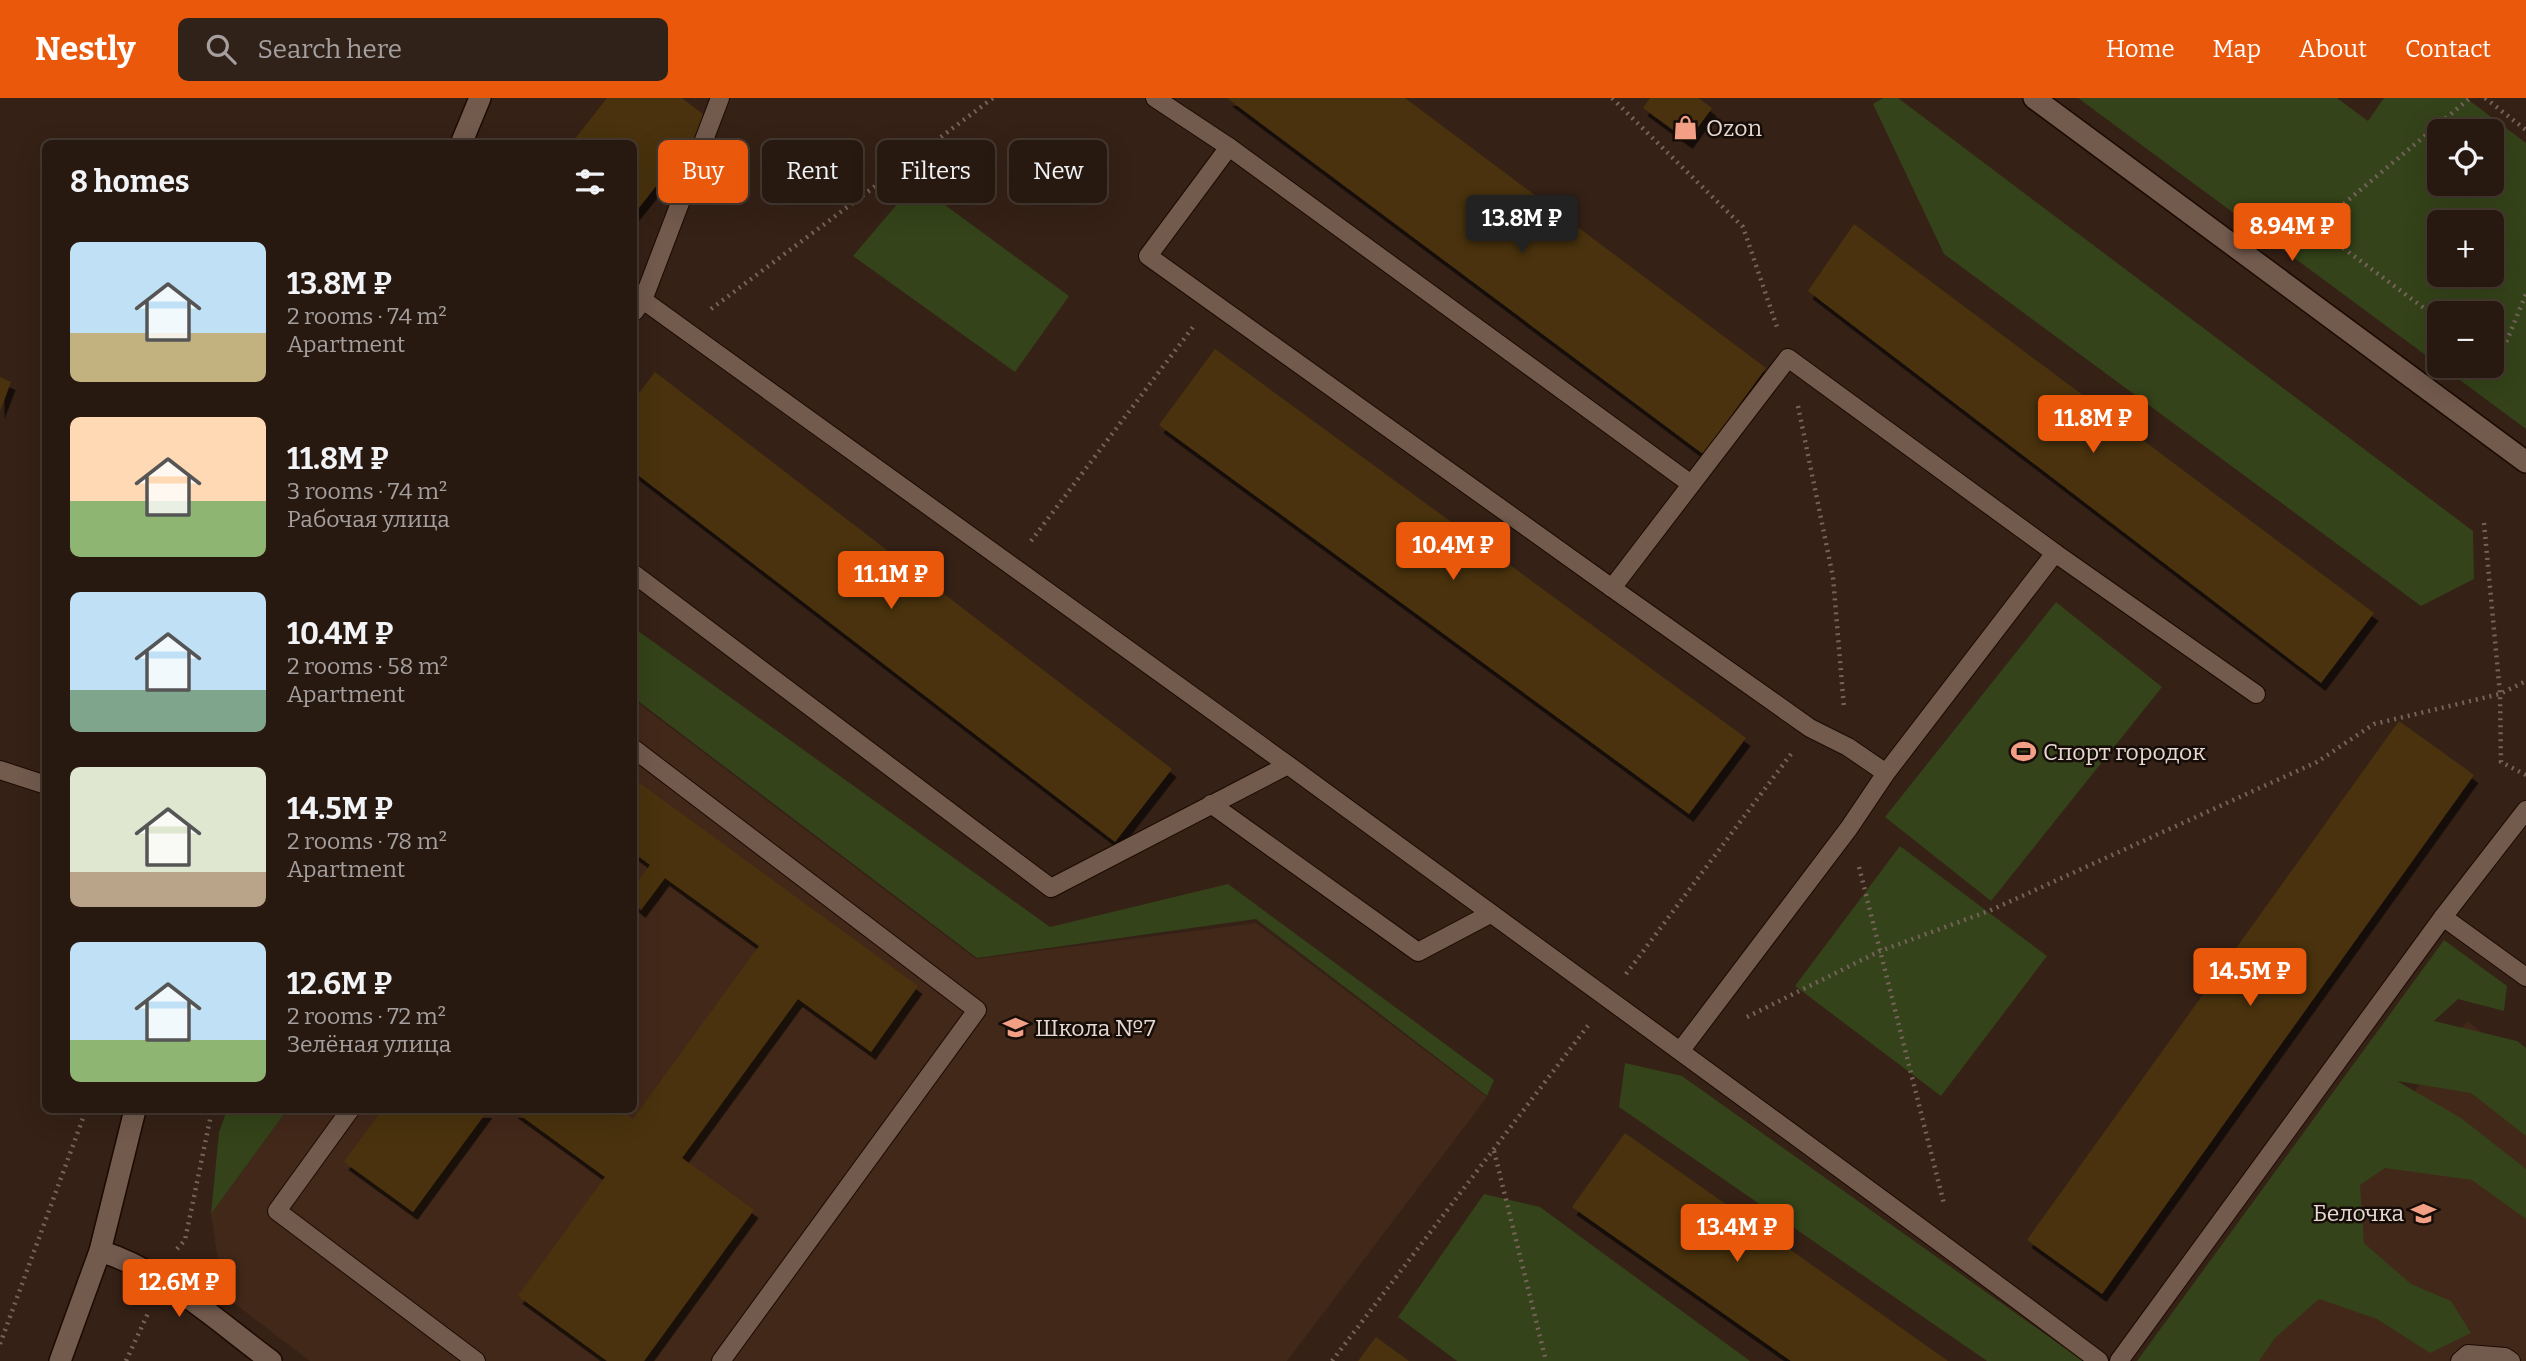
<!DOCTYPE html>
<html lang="en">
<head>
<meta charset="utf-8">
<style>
  body { margin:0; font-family:Bitter,serif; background:#302219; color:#f1f3f6; height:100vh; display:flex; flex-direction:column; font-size:26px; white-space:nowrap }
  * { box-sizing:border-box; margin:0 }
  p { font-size:23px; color:#a5a09f }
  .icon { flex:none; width:38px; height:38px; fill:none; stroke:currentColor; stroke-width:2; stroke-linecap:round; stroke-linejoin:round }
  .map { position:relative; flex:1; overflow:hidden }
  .sheet { position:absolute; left:42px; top:42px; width:595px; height:973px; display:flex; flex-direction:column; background:#281910; border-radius:10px; box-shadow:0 7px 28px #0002,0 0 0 2px #443830 }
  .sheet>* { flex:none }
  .banner { position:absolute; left:658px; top:42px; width:665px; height:63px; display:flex; gap:14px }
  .tools { position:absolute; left:2427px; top:21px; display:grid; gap:14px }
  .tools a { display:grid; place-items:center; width:77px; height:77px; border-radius:10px; background:#281910; box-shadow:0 7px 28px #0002,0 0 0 2px #443830; font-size:35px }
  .price { position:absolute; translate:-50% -60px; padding:0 16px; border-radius:7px; background:#ea580c; color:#fff; font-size:23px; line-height:46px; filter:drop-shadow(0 2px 4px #0008) }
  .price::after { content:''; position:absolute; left:50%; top:42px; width:21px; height:16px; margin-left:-10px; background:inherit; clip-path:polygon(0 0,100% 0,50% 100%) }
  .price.on { background:#222; color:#fff }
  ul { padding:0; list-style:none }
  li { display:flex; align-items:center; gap:21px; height:175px; padding:0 28px }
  li span { display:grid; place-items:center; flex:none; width:196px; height:140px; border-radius:10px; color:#555 }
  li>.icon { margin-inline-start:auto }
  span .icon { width:84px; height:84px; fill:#fffc; stroke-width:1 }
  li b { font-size:30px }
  h2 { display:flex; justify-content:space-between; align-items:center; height:84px; padding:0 28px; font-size:30px }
  .chip { padding:0 24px; border-radius:10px; background:#281910; box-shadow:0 7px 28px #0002,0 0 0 2px #443830; font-size:24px; line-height:63px }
  .chip.on { background:#ea580c; color:#fff }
  header { display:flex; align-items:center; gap:42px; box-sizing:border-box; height:98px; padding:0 35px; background:#ea580c; color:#fff }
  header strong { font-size:33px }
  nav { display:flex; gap:38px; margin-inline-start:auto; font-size:24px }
  .search { width:490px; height:63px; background:#302219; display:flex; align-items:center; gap:18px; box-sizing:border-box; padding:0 24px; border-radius:10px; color:#a5a09f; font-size:26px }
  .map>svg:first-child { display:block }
  .built { fill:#422819 }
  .green { fill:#344319; fill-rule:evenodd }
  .building { fill:#4a330e; filter:url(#shadow) }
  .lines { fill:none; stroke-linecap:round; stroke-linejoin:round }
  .service-casing { stroke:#1c0a02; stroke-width:20 }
  .minor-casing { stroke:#1c0a02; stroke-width:24 }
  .path { stroke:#75635a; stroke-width:4.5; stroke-dasharray:2 5; stroke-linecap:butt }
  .service { stroke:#725a4d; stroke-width:18 }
  .minor { stroke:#725a4d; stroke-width:21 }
  .labels { text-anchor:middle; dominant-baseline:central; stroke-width:5; stroke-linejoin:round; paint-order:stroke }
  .poi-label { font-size:23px; fill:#e6d8d1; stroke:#160d08; text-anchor:start }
</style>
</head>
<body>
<header>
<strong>Nestly</strong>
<div class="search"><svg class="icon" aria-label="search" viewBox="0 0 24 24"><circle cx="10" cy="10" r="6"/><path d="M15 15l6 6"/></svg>Search here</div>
<nav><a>Home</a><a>Map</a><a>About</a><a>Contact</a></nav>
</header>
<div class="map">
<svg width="2526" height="1263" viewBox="0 0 2526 1263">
  <defs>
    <filter id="shadow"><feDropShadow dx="4.5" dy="8" stdDeviation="0" flood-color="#0009"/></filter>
  </defs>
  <rect width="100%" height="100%" fill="#352116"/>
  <g class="built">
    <polygon points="634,602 976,861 1256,825 1487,999 1287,1263 310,1263 223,1197 211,1116 287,1012 634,1012"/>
    <polygon points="2467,923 2526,967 2526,1263 2212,1263"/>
  </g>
  <g class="green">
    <polygon points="1883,0 1898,0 2473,433 2474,481 2421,508 1944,156 1873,6"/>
    <path d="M2078,0h259l31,23 16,-23h82l60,45v286l-85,-63h51v-53h-52l-1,52zM2440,33h52v53h-52zM2440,124h52v53h-52z"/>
    <polygon points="915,85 1069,198 1015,274 853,158"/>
    <polygon points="2056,504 2162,589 1991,803 1885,719"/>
    <polygon points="634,530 1050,829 1228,786 1494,982 1487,998 1256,821 977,860 634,600"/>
    <polygon points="1900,748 2047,858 1941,998 1795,888"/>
    <polygon points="2444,842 2507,888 2504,913 2458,901 2434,923 2517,943 2526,950 2526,1038 2471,995 2397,983 2461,1020 2526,1071 2526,1121 2472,1082 2385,1070 2360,1087 2364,1145 2411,1186 2451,1203 2471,1235 2430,1255 2377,1221 2319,1201 2275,1240 2259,1263 2137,1263"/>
    <polygon points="1625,965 1682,978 2083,1263 1987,1263 1619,1009"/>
    <polygon points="227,1012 287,1012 211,1116 219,1034"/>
    <polygon points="1484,1096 1540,1109 1750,1263 1457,1263 1398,1219"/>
  </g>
  <g class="building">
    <polygon points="607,0 682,0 709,21 634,116 634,46 571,46"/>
    <polygon points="1227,0 1405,0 1766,270 1703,356"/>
    <polygon points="1650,0 1698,0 1712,10 1688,43 1643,10"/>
    <polygon points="1854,126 2374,515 2321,585 1808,193"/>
    <polygon points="1215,251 1746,640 1689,716 1159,327"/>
    <polygon points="655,274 1172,671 1115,744 634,374 634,302"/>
    <polygon points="0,279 11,284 0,313"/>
    <polygon points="2399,623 2474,677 2102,1196 2027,1142"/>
    <polygon points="634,681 918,888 871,954 798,901 682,1060 754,1112 644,1263 607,1263 518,1198 605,1079 513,1012 620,1012 633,1021 759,848 665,780 641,812 634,806 634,789 650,767 634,755"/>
    <polygon points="382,1012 488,1012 413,1114 344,1064"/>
    <polygon points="1625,1035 1948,1263 1791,1263 1572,1109"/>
    <polygon points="1376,1239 1409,1263 1358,1263"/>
  </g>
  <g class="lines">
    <defs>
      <g id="service">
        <polyline points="1155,0 1229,49"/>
        <polyline points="643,202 1288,667"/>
        <polyline points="634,214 643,202 720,0"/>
        <polyline points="2055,455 2256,596"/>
        <path d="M634,476l417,314 237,-123c270,198 543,394 811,596"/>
        <polyline points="1612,490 1148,158 1229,49 1691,386"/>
        <polyline points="634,651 977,912 721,1263"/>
        <polyline points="0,672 46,687"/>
        <polyline points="1211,706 1418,854 1490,816"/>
        <polyline points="2443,819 2526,879"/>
        <polyline points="1681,952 1849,730 1886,675 2055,455 1788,260 1612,490 1810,630 1848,649 1886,675"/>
        <polyline points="350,1012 277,1113 476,1263"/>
        <polyline points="2119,1263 2443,819 2526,712"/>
        <polyline points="2460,1263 2468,1256 2505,1259 2511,1263"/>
      </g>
      <g id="minor">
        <polyline points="2034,0 2526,364"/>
        <polyline points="461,46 480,0"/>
        <path d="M100,1153c64,20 117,70 171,110"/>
        <polyline points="60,1263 100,1153 135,1012"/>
      </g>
    </defs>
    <use href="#service" class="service-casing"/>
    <use href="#minor" class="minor-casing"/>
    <g class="path">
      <polyline points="1612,0 1743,129 1778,232"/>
      <polyline points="2485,0 2526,32"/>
      <polyline points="711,211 993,0"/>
      <polyline points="2440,222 2331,141 2323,132 2325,124 2334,114 2470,0"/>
      <polyline points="2492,258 2501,253 2505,247 2526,196"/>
      <polyline points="1798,308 1833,479 1844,610"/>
      <polyline points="2484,425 2500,596 2501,664 2526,677"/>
      <polyline points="1031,443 1193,229"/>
      <polyline points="1859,769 1944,1106"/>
      <polyline points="1626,876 1791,656"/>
      <polyline points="1747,919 1880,853 1989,813 2317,664 2374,626 2500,596 2526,583"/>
      <polyline points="1494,1053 1546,1263"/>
      <polyline points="177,1151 185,1142 212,1012"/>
      <polyline points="0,1246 86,1012"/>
      <polyline points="126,1263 149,1213"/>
      <polyline points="1332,1263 1590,925"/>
    </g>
    <use href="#service" class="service"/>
    <use href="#minor" class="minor"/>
  </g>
  <defs>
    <symbol id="shop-bare" viewBox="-9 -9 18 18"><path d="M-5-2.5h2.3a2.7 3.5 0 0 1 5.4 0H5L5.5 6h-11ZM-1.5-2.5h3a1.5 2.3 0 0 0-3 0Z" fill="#f39f85" stroke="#160d08" stroke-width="2.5" paint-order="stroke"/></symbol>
    <symbol id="stadium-bare" viewBox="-9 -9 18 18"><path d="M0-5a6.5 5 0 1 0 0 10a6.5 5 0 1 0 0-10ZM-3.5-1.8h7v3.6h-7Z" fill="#f39f85" stroke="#160d08" stroke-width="2.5" paint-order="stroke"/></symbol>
    <symbol id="school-bare" viewBox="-9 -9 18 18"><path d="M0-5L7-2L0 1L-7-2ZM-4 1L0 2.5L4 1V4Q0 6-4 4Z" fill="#f39f85" stroke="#160d08" stroke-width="2.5" paint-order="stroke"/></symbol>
  </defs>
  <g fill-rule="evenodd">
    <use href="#shop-bare" x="1668" y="12" width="35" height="35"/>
    <use href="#stadium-bare" x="2006" y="636" width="35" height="35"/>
    <use href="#school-bare" x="998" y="912" width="35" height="35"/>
    <use href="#school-bare" x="2406" y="1098" width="35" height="35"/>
  </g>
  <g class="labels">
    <g class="poi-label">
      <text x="1706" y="30">Ozon</text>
      <text x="2043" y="654">Спорт городок</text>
      <text x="1035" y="930">Школа №7</text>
      <text x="2404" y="1115" text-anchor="end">Белочка</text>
    </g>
  </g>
</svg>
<div class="tools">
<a><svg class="icon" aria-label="locate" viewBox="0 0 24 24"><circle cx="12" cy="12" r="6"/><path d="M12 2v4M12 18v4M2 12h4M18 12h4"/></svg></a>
<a>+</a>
<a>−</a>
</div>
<b class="price on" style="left:1522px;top:157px">13.8M ₽</b>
<b class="price" style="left:2292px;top:165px">8.94M ₽</b>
<b class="price" style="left:2093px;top:357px">11.8M ₽</b>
<b class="price" style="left:1453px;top:484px">10.4M ₽</b>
<b class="price" style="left:891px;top:513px">11.1M ₽</b>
<b class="price" style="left:2250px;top:910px">14.5M ₽</b>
<b class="price" style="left:1737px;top:1166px">13.4M ₽</b>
<b class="price" style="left:179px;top:1221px">12.6M ₽</b>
<div class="banner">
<a class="chip on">Buy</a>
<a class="chip">Rent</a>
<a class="chip">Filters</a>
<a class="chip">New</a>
</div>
<section class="sheet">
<h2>8 homes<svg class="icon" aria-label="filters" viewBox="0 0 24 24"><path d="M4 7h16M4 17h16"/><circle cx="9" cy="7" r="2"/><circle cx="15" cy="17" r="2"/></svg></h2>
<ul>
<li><span style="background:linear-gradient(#bfe0f5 65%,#c2b280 0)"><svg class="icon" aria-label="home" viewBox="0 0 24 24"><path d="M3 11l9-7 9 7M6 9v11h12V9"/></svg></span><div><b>13.8M ₽</b><p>2 rooms · 74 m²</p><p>Apartment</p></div></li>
<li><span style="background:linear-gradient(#ffd9b3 60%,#8fb573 0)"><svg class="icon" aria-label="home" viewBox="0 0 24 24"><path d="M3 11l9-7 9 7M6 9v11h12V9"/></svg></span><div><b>11.8M ₽</b><p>3 rooms · 74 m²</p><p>Рабочая улица</p></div></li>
<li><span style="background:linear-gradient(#bfe0f5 70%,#7fa58c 0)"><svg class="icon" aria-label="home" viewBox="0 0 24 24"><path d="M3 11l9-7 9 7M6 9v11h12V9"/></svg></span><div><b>10.4M ₽</b><p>2 rooms · 58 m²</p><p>Apartment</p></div></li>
<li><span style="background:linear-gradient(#dfe7d0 75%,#b9a48a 0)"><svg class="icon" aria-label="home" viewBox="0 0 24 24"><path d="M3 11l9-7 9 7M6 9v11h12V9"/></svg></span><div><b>14.5M ₽</b><p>2 rooms · 78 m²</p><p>Apartment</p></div></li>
<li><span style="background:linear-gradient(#bfe0f5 70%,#8fb573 0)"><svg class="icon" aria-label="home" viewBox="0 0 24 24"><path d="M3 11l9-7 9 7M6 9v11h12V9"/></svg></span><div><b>12.6M ₽</b><p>2 rooms · 72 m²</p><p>Зелёная улица</p></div></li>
</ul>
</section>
</div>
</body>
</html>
